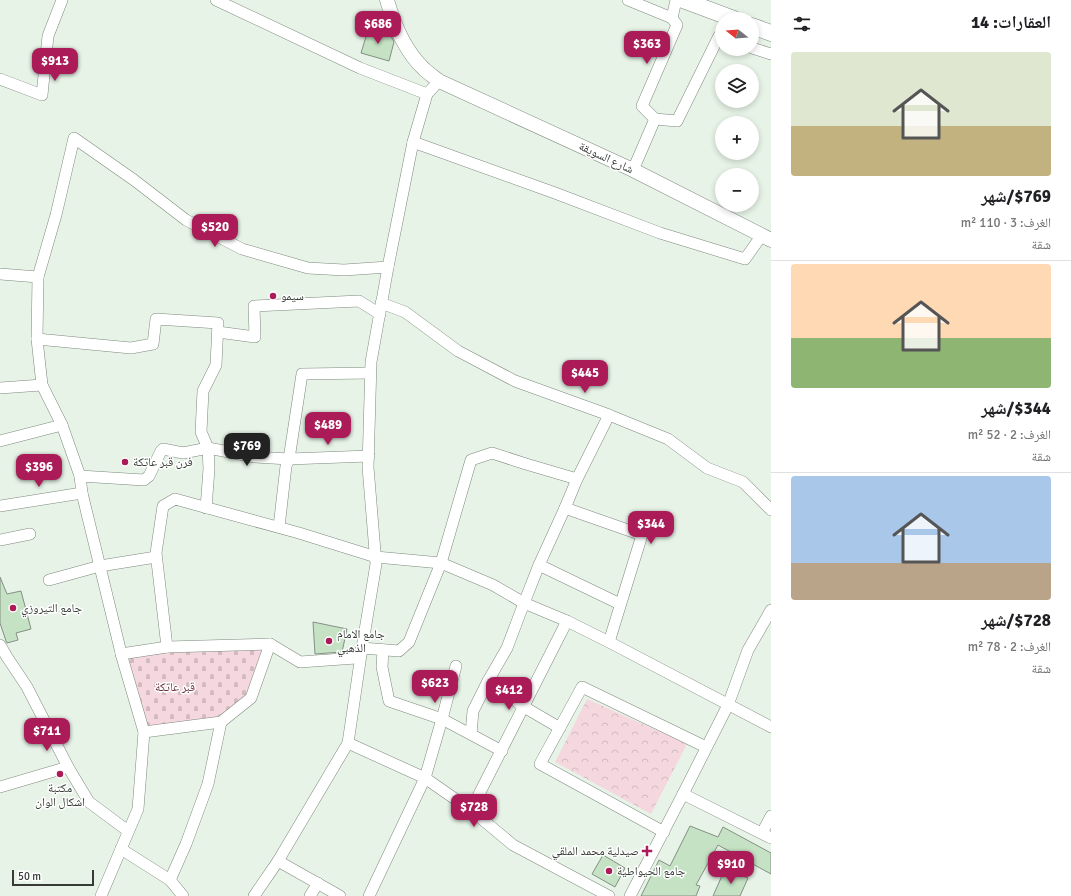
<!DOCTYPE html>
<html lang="ar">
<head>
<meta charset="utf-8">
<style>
  body { margin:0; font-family:Signika,"Noto Naskh Arabic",sans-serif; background:#f6f6f6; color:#202124; direction:rtl; height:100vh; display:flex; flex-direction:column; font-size:15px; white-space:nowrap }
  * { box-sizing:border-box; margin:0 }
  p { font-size:13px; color:#757577 }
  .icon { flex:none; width:22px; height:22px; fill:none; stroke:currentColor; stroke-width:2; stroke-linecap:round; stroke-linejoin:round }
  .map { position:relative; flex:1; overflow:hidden; direction:ltr }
  .side { display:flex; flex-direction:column; background:#fff; width:300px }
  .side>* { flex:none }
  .needle { width:26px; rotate:287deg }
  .fabs { position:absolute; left:715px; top:12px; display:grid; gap:8px }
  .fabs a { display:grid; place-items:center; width:44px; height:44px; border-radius:50%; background:#fff; box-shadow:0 2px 6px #0003; font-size:20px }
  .scale { position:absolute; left:12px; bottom:10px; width:82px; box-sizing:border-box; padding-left:4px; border:2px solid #363b36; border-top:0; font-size:11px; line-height:14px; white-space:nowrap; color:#363b36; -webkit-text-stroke:3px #fff; paint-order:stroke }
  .price { position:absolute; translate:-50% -34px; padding:0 9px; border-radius:8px; background:#aa1b57; color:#fff; font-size:13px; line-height:26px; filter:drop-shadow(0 1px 2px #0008) }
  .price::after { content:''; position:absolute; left:50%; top:24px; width:12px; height:9px; margin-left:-6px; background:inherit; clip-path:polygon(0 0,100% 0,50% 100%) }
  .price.active { background:#222; color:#fff }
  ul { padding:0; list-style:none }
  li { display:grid; align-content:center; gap:8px; height:212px; padding:0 20px }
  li+li { border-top:1px solid #e0e0e0 }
  li span { display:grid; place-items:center; height:124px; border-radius:4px; color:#555 }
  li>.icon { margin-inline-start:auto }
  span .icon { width:72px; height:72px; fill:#fffc; stroke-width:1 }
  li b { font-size:17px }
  h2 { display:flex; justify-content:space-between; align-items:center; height:48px; padding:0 20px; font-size:17px }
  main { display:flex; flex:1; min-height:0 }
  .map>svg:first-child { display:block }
  .cemetery { fill:url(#cemetery-stones) }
  .park { fill:url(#park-crowns) }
  .building { fill:#c5e3c4; stroke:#848f84 }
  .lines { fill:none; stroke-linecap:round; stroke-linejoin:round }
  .minor-casing { stroke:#7f897f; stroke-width:12 }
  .tertiary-casing { stroke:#7f897f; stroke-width:15 }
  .secondary-casing { stroke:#7f897f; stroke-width:17 }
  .minor { stroke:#fff; stroke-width:11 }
  .tertiary { stroke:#fff; stroke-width:14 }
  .secondary { stroke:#fff; stroke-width:16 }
  .poi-dot { fill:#aa1b57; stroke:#fff; stroke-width:1.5 }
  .labels { text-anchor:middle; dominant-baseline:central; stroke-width:3; stroke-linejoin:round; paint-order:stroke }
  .street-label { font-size:12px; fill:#363b36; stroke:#fff }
  .poi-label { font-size:12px; fill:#363b36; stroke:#fff; text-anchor:start }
  .park-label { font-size:12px; fill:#672f40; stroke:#fff }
</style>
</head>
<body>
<main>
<section class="side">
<h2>العقارات: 14<svg class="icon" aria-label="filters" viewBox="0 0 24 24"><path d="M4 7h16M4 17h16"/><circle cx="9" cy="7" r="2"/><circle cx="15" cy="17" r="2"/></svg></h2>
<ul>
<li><span style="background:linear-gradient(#dfe7d0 60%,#c2b280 0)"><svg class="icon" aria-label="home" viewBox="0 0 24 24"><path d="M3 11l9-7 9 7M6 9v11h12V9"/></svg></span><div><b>$769/شهر</b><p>الغرف: 3 · 110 m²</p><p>شقة</p></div></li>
<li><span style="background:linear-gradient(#ffd9b3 60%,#8fb573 0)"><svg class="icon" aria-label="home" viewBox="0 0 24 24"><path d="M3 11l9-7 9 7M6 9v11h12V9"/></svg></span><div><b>$344/شهر</b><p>الغرف: 2 · 52 m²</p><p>شقة</p></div></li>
<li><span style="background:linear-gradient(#a9c7e8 70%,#b9a48a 0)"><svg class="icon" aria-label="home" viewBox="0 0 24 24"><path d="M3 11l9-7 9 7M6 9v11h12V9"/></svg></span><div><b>$728/شهر</b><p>الغرف: 2 · 78 m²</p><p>شقة</p></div></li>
</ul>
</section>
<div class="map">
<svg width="771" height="896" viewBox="0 0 771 896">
  <defs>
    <pattern id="cemetery-stones" width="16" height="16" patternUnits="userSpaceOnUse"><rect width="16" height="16" fill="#f5d8df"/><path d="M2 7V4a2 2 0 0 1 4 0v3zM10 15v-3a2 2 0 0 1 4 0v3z" fill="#d3bac0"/></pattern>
    <pattern id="park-crowns" width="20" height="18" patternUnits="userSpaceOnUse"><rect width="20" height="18" fill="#f5d8df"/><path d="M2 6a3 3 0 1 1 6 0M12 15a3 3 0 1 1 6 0" fill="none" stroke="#d3bac0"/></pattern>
  </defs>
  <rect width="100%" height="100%" fill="#e7f3e7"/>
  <polygon class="cemetery" points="167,647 269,647 251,698 221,722 143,730 122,657"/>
  <polygon class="park" points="587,699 687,744 651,814 555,762"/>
  <g class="building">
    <polygon points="368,30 391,36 394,42 389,61 361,53"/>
    <polygon points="0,577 7,594 21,591 31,629 16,633 18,640 7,643 6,641 0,623"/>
    <polygon points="313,622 347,629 342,652 315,654"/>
    <polygon points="690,826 718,837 723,827 771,853 771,874 718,845 696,885 700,886 696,896 641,896 659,860 670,866"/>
    <polygon points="603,855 625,868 615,887 592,874"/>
    <polygon points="725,869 748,878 740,896 713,896"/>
  </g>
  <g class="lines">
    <defs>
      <g id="minor">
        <polyline points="216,0 360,68 427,94 439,81"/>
        <polyline points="628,0 672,18"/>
        <polyline points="676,0 672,18 677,25 642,106 655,119 677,121 719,36 722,37"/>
        <polyline points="752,48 771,54"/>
        <polyline points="0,79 42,95 48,36 62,0"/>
        <polyline points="413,142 555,193 660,233 745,259 762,235"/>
        <polyline points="633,170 655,119"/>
        <polyline points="0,274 38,277"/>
        <polyline points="381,303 405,312 458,351 515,381 609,415 668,439 707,468 743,482 771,510"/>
        <polyline points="218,332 255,337 254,306 359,301 380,314"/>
        <polyline points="37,339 131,348 153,344 156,319 218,323 216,365 203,391 201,432 208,448 209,469 206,508"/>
        <polyline points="0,388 42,385"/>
        <polyline points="0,441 62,425"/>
        <polyline points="80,476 144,480 149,476 161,451 163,449 183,453 208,448 255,457 289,459 369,456"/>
        <polyline points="0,506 82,493"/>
        <polyline points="565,508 642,535 609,642"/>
        <polyline points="279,527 286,466 289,459 302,374 370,373"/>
        <polyline points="0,540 30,534"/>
        <polyline points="539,565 620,604"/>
        <polyline points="49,580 100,566 156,557"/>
        <polyline points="0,645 7,657 27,687 68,767 89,802 128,831"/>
        <polyline points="167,647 156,553 163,506 175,499 299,533 376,557 441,563 493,585 524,603 567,621 609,642 771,727"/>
        <polyline points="383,650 382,667 389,701 442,719 502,751"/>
        <polyline points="121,654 167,647 270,644 300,662 356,658 362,648 399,651 409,642 441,563 471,460 492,453 526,464 577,479"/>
        <polyline points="488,681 524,707 560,728"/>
        <polyline points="144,732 221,722 251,698 270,644"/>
        <polyline points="471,734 473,711 488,681 507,648 524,603 539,565 565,508 577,479 609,415"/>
        <polyline points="348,743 425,778 471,810 513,845 609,896"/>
        <polyline points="0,787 68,767"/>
        <polyline points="683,794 728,705 748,650 771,610"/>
        <polyline points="471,810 567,621"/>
        <polyline points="664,832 540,764 582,687 706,747"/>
        <polyline points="762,833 771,816"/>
        <polyline points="121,849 170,880 183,896"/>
        <polyline points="278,861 340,896"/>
        <polyline points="170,880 186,844 208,784 221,722"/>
        <polyline points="101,896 138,809 144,732 122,657 82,493 80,476 62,425 42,385 37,339 38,277 56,215 74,138 134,180 186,220 242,249 308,268 344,270 388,267"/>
        <polyline points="254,896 278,861 348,743 362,648 376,564 368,467 371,362 388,267 413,142 427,94"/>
        <polyline points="310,896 318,883"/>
        <polyline points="369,896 425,778 442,719 456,666"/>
        <polyline points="630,896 683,794 771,838"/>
      </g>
      <path id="tertiary" d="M387,0c7,25 18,51 37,69 4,4 10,8 15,12l194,89 138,70"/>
      <g id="secondary">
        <polyline points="683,0 734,19"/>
        <polyline points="752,26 771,33"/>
      </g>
    </defs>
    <use href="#minor" class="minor-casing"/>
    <use href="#tertiary" class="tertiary-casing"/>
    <use href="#secondary" class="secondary-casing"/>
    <use href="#minor" class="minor"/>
    <use href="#tertiary" class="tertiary"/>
    <use href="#secondary" class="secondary"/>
  </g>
  <g class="poi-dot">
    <circle cx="273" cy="296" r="4"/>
    <circle cx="125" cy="462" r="4"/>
    <circle cx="13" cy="608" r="4"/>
    <circle cx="329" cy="641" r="4"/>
    <circle cx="60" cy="774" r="4"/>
    <path d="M645 845h4v4h4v4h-4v4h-4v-4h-4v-4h4z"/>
    <circle cx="609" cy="871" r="4"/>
  </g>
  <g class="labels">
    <g class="street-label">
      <text transform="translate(606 158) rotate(25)">شارع السويقة</text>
    </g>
    <g class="poi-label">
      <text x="281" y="296">سيمو</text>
      <text x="133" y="462">فرن قبر عاتكة</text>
      <text x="21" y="608">جامع التيروزي</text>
      <text x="337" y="634">جامع الامام<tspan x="337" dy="14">الذهبي</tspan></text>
      <text x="60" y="788" text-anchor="middle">مكتبة<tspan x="60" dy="14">اشكال الوان</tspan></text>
      <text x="639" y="851" text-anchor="end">صيدلية محمد الملقي</text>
      <text x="617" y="871">جامع الحيواطية</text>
    </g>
    <g class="park-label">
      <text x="175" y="687">قبر عاتكة</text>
    </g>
  </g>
</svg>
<div class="fabs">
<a><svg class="needle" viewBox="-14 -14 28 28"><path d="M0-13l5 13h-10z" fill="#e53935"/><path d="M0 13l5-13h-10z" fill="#757577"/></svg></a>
<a><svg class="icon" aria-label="layers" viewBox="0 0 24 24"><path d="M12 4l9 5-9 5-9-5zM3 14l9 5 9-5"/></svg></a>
<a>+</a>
<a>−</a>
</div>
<div class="scale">50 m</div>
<b class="price" style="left:378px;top:45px">$686</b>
<b class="price" style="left:647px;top:65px">$363</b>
<b class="price" style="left:55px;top:82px">$913</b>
<b class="price" style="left:215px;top:248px">$520</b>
<b class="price" style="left:585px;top:394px">$445</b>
<b class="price" style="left:328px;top:446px">$489</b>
<b class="price active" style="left:247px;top:467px">$769</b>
<b class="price" style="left:39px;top:488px">$396</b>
<b class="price" style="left:651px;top:545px">$344</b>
<b class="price" style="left:435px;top:704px">$623</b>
<b class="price" style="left:509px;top:711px">$412</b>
<b class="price" style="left:47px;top:752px">$711</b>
<b class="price" style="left:474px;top:828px">$728</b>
<b class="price" style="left:731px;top:885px">$910</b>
</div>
</main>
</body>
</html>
